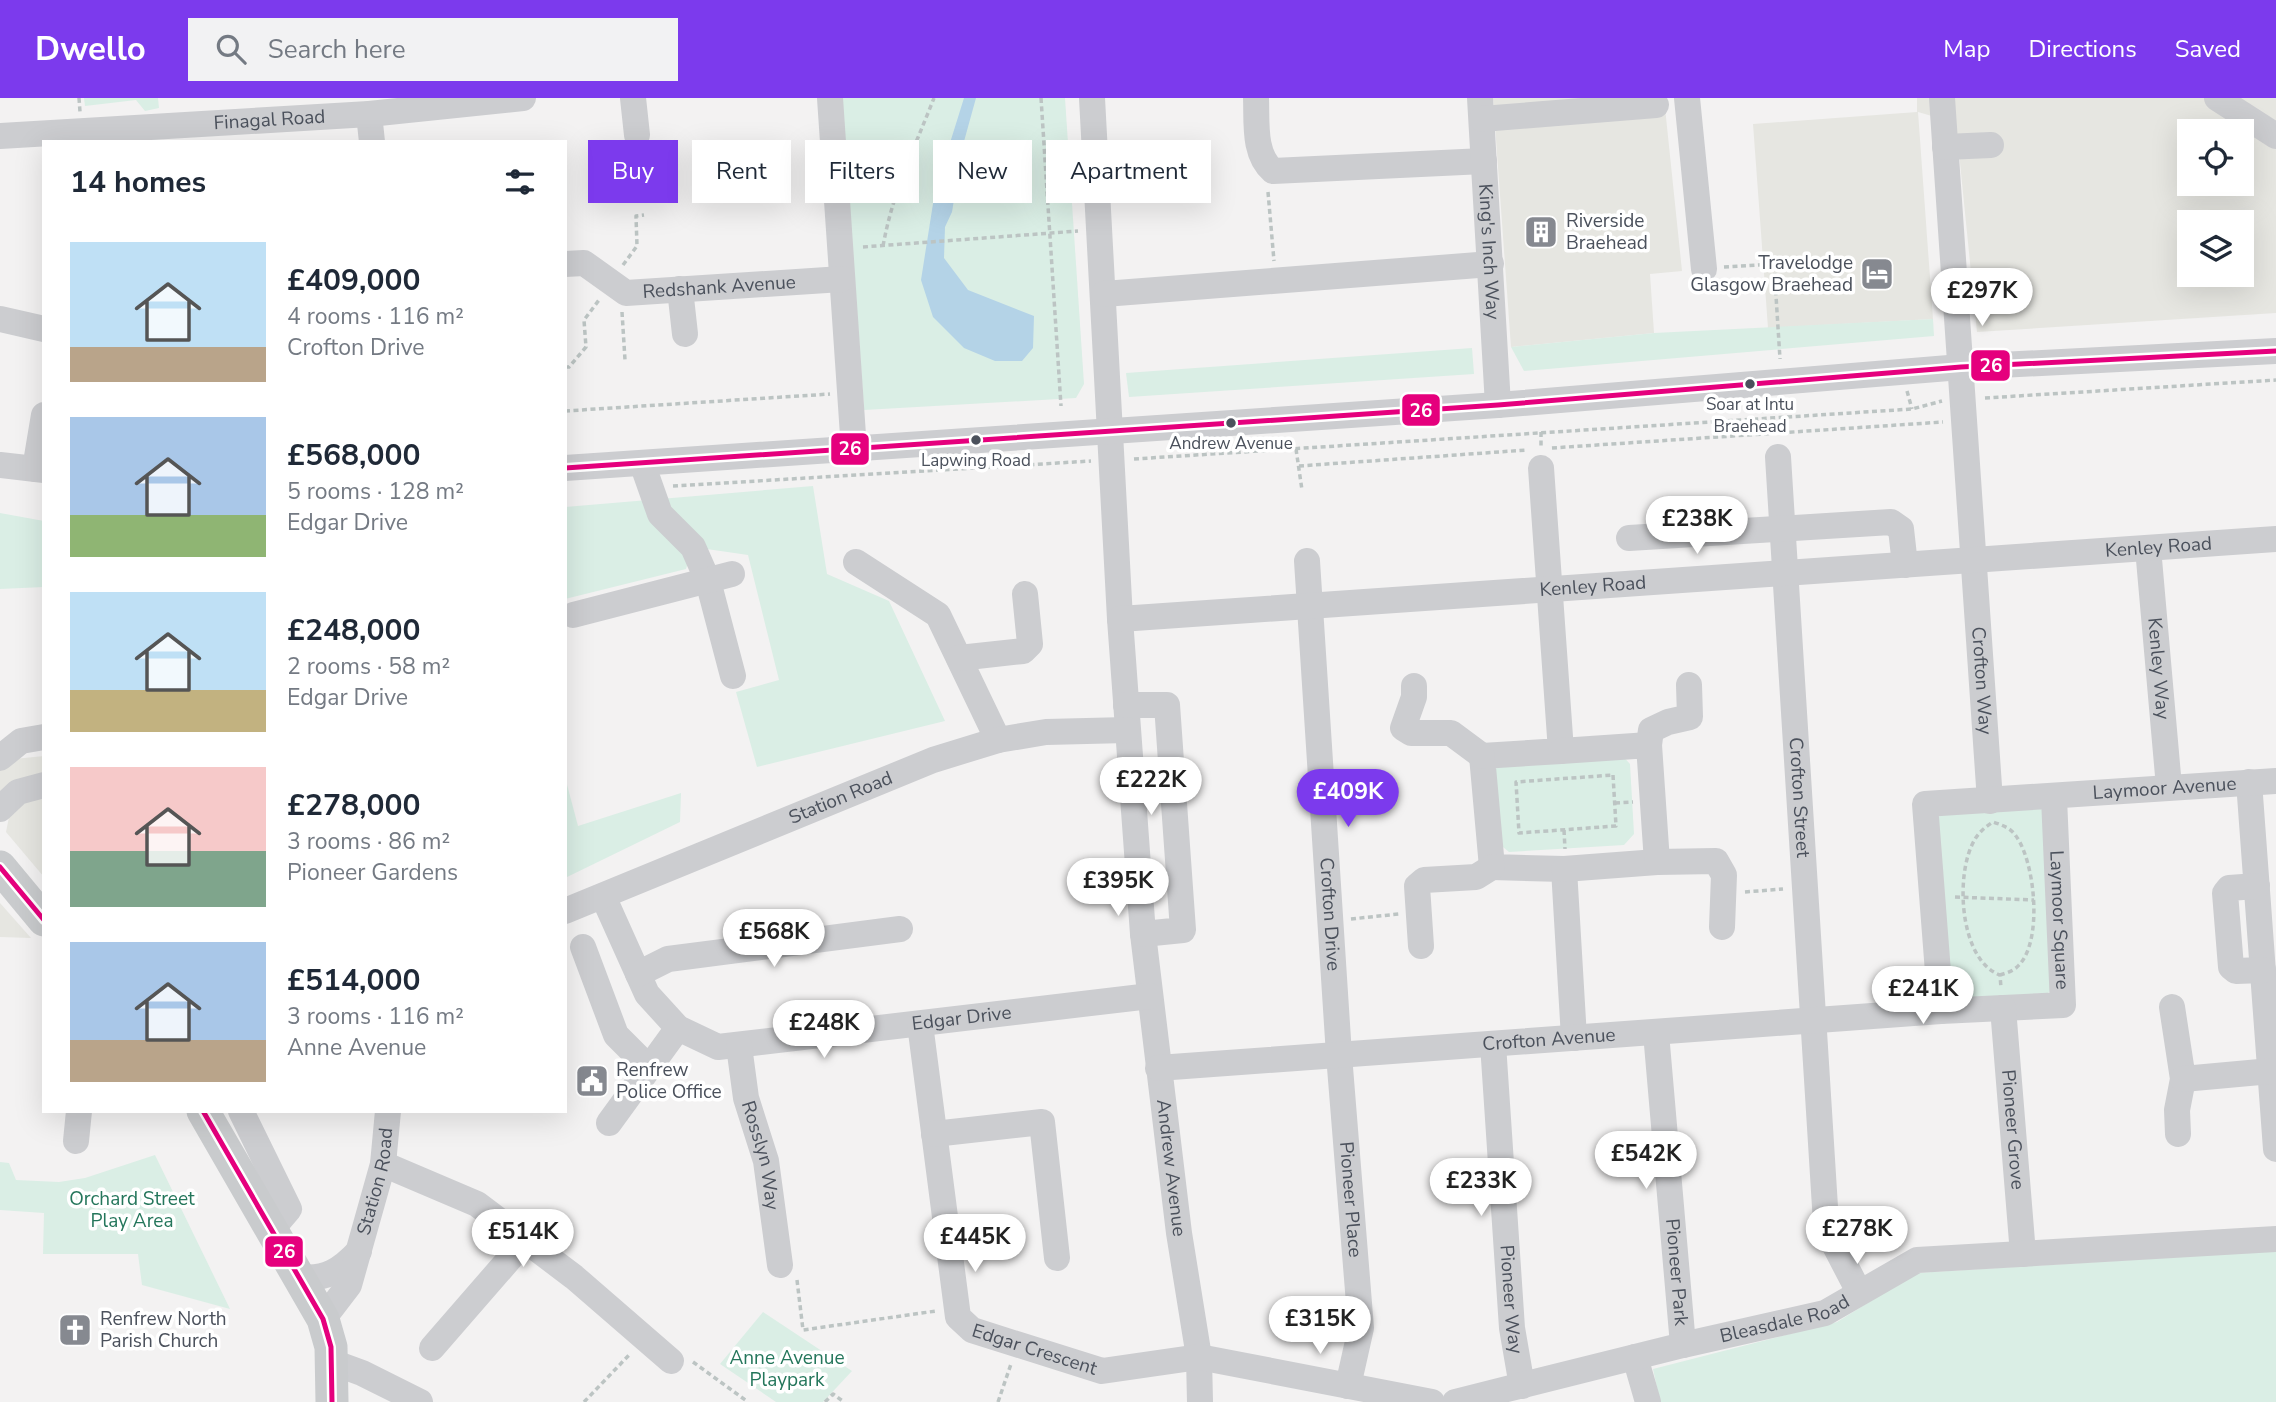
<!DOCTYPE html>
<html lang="en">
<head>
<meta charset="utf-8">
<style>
  body { margin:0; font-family:"Nunito Sans",sans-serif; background:#f2f2f3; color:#1f2937; height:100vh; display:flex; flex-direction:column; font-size:26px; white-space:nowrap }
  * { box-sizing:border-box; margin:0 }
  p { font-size:23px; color:#747a83 }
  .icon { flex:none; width:38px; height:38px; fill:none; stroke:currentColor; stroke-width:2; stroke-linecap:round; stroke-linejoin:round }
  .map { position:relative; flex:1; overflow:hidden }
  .side { position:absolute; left:42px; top:42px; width:525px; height:973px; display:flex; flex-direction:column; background:#fff; border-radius:0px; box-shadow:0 7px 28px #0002 }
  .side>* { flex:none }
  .guide { position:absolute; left:588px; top:42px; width:665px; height:63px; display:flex; gap:14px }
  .tools { position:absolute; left:2177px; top:21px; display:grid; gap:14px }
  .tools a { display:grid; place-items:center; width:77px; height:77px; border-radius:0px; background:#fff; box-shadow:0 7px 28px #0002; font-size:35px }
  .price { position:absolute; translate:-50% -60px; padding:0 16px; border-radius:24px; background:#fff; color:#222; font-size:23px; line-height:46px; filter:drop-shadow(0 2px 4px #0008) }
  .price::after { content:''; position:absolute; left:50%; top:42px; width:21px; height:16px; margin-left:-10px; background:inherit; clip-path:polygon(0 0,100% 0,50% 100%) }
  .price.on { background:#7c3aed; color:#fff }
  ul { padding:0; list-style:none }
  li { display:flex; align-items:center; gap:21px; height:175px; padding:0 28px }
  li span { display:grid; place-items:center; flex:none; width:196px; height:140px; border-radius:0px; color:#555 }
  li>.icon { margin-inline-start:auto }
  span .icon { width:84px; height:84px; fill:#fffc; stroke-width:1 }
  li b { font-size:30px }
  h2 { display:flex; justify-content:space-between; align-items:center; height:84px; padding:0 28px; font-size:30px }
  .tag { padding:0 24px; border-radius:0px; background:#fff; box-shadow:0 7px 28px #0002; font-size:24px; line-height:63px }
  .tag.on { background:#7c3aed; color:#fff }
  header { display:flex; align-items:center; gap:42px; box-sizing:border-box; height:98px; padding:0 35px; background:#7c3aed; color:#fff }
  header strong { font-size:33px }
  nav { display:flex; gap:38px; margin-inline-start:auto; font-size:24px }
  .search { width:490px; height:63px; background:#f2f2f3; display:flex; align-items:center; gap:18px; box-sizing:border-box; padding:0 24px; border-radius:0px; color:#747a83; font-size:26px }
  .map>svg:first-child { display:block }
  .commercial { fill:#e6e6e1; fill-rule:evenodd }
  .green { fill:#daeee5 }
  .water { fill:#b4d3e7 }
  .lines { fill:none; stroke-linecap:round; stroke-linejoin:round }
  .path { stroke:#bcc4c3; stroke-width:3.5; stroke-dasharray:5 3.5; stroke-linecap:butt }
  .minor { stroke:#cccdd0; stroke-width:26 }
  .major { stroke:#c9cbcd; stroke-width:33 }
  .bus-1-casing { stroke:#fff; stroke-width:10 }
  .bus-1 { stroke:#e5007d; stroke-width:5 }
  .bus-dot { fill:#4b515c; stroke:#fff; stroke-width:2.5 }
  .labels { text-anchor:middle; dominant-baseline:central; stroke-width:7; stroke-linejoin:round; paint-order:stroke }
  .bus-label { font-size:17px; fill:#4b515c; stroke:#fff }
  .street-label { font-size:19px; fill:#4b515c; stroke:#fff }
  .poi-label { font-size:19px; fill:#4b515c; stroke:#fff; text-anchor:start }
  .park-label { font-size:19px; fill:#24765b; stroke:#fff }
  .line-badge { stroke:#fff; stroke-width:2.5 }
  .badge-label { font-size:19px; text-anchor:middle; font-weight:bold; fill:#fff }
</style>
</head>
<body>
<header>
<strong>Dwello</strong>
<div class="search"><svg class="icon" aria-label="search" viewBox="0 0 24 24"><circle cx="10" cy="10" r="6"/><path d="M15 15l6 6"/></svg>Search here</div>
<nav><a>Map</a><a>Directions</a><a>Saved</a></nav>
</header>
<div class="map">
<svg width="2276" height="1304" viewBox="0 0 2276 1304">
  <rect width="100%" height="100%" fill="#f3f2f2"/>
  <g class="commercial">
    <polygon points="1493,0 1664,0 1682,173 1650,176 1654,235 1511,249"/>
    <path d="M1917,0h359v215l-299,19 -21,-209 -38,-11 15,207 -165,9 -15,-204 164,-12zM2189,33h53v53h-53zM2189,124h53v53h-53z"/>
    <polygon points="44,658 44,779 6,734 9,719 0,709 0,672 14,661"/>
    <polygon points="0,805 31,840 0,839"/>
  </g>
  <g class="green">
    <polygon points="84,0 158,0 159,10 145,13 136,2 85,8"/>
    <polygon points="842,0 1065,0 1084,286 1076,300 864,312"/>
    <polygon points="1933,221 1934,238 1524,273 1511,249 1654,235"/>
    <polygon points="1472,250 1474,276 1129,299 1126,275"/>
    <polygon points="813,388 827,476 889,503 945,623 757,669 736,594 779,582 748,457 693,449 686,471 565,501 565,409"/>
    <polygon points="0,415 44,423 44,489 0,491"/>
    <polygon points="1620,655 1630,666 1634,736 1624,747 1509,754 1497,744 1493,674 1504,662"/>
    <polygon points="565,679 578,728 681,695 680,724 565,780"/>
    <polygon points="2039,709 2044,714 2055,889 2048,895 1957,901 1953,899 1936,725 1940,715"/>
    <polygon points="155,1057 230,1211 142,1187 138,1156 43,1156 44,1115 0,1112 0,1064 9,1065 16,1082 59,1084 85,1080"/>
    <polygon points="2276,1153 2276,1304 1660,1304 1653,1271 1837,1224 1916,1175"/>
    <polygon points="763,1214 852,1273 823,1304 776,1304 720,1266"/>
  </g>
  <polygon class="water" points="964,0 976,0 963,47 952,114 945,129 944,160 968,192 1034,218 1033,250 1022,263 995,263 964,250 933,219 921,182 935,93"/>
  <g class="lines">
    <g class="path">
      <polyline points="79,0 80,14"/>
      <polyline points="1041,0 1061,308"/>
      <polyline points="1268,94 1274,163"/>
      <path d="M883,148c10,-55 31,-97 51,-148"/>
      <polyline points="863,149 1078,133"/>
      <polyline points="623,167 637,148 636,118 644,117"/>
      <polyline points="1724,169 1774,166 1780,261"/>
      <polyline points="622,214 625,262"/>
      <polyline points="565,269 569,269 586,249 584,222 599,202"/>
      <polyline points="1907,293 1912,311"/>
      <polyline points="1985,300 2276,282"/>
      <polyline points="565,313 830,296"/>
      <polyline points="1541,334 1541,350"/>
      <polyline points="1552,350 1943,324"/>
      <polyline points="1296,351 1302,392"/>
      <polyline points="1134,361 1912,311 1942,303"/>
      <polyline points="1299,368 1527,352"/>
      <polyline points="673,388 1091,363"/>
      <polygon points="1613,677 1616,728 1519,735 1516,684"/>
      <polyline points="1615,705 1633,704"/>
      <polyline points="1564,732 1565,751"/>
      <polyline points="1745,794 1783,791"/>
      <polyline points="1955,799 2034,802"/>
      <polyline points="1351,821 1399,816"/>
      <path d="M2000,877c6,-2 14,-4 19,-10 24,-25 16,-103 -3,-129 -5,-8 -14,-11 -23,-14 -8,5 -15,11 -19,19 -19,33 -15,119 26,134l1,13"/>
      <polyline points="797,1182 803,1232 936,1213"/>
      <polyline points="693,1264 748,1304"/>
      <polyline points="584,1304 631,1255"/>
      <polyline points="825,1304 833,1296 844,1304"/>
      <polyline points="998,1304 1011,1266"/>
    </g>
    <g class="minor">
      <polyline points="633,0 637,37"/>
      <polyline points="830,0 854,352"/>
      <path id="s1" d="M1092,0l28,521 23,315 36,299 20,124 1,45"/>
      <path d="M1256,0c1,24 -3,56 17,73l211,-10"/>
      <path id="s2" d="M1480,0l18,307"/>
      <polyline points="1687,0 1704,171"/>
      <path id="s3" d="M1942,0l48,703"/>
      <polyline points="2217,0 2276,38"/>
      <polyline points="369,16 372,44"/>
      <polyline points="1482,21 1656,7"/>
      <path id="s4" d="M0,38l369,-22 154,-16"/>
      <polyline points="1945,49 1991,47"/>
      <path id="s5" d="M565,166l19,-1 42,30 216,-14"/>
      <polyline points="680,191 685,236"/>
      <polyline points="1104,196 1491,166"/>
      <polyline points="0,221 44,231"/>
      <path id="s6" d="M1778,359l48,766 8,21 25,48"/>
      <polyline points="642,365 660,416 693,449 708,483 733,578"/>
      <polyline points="0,367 44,372"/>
      <polyline points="565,370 1498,307 1961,269 2276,253"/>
      <polyline points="1541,370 1561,653 1482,658 1492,769 1564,771 1574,940"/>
      <polyline points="35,371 44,317"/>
      <polyline points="1629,440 1891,424 1901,431 1905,467"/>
      <path id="s7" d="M2148,450l21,239"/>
      <path id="s8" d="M1307,463l32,494 22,273 -13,58"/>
      <polyline points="856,464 938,517 998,642"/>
      <polyline points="573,517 732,476"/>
      <path id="s9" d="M1120,521l1156,-80"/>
      <polyline points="959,560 1023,553 1030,546 1025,496"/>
      <polyline points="1414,588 1414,599 1403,630 1411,635 1451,635 1482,658"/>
      <polyline points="1126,607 1167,607 1183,832 1143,836"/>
      <polyline points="1649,647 1651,632 1668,624 1690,619 1689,587"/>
      <polyline points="1561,653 1649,647 1657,764 1564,771"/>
      <polyline points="0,660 21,643 44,639"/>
      <polyline points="2249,684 2276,1051"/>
      <path id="s10" d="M2054,700l9,207 -122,6 -16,-207 351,-23"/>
      <polyline points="0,711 18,694 44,687"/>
      <polyline points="1657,764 1716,763 1724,777 1722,829"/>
      <polyline points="2257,788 2229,790 2225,795 2231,869 2236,873 2263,872"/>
      <path id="s11" d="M603,798l44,98 31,34 40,19 432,-51"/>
      <path id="s12" d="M565,813l368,-151 65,-20 48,-8 81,-2"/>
      <polyline points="1421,848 1417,788 1424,782 1476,779 1492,769"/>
      <polyline points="583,849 616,937 649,970"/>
      <polyline points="638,876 668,861 900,831"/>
      <polyline points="2172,909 2183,981 2177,1012 2178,1036"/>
      <path id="s13" d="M2003,910l20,246"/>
      <path id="s14" d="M920,926l38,293 14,13 130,41 97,-14 233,45"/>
      <path id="s15" d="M1656,935l27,312"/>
      <path id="s16" d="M1493,946l19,284 10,58"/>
      <path id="s17" d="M739,948l7,52 20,63 14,104"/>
      <path id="s18" d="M1158,970l783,-57"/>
      <polyline points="2183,981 2271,973"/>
      <polyline points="241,1013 289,1111 272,1131"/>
      <polyline points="609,1025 678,930"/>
      <polyline points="934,1036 1042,1024 1057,1160"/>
      <polyline points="76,1043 79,1013"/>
      <polyline points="383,1066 477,1106 574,1179 671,1263"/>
      <path d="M300,1179c26,3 41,-7 59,-26"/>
      <path id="s19" d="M323,1221l26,-34 34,-121 5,-53"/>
      <polyline points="432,1250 525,1143"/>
      <polyline points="1635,1259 1648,1304"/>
      <polyline points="332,1264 362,1275 420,1304"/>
      <path id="s20" d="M1455,1304l228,-57 142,-32 92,-53 359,-21"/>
    </g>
    <g class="major">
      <polyline points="0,769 44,822"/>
      <polyline points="203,1013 323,1221 331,1249 332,1304"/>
    </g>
    <defs>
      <g id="bus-1">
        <polyline points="565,370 1498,307 1961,269 2276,253"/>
        <polyline points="0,769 44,822"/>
        <polyline points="203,1013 323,1221 331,1249 332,1304"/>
      </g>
    </defs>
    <use href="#bus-1" class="bus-1-casing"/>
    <use href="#bus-1" class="bus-1"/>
  </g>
  <defs>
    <symbol id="building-square" viewBox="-11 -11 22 22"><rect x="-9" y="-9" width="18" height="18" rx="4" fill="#868990" stroke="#fff"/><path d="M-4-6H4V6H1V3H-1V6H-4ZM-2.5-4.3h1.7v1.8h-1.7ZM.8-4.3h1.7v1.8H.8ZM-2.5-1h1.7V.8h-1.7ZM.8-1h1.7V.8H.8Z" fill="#fff"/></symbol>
    <symbol id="hotel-square" viewBox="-11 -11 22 22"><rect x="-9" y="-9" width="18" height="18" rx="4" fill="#868990" stroke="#fff"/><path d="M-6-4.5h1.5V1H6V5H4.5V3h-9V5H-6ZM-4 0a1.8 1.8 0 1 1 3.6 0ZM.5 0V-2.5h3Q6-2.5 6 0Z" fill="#fff"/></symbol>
    <symbol id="civic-square" viewBox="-11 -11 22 22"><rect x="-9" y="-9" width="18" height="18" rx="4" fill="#868990" stroke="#fff"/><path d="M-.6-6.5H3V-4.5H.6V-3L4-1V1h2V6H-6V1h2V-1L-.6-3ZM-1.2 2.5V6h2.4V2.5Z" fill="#fff"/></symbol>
    <symbol id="church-square" viewBox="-11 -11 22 22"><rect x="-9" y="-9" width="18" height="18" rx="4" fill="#868990" stroke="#fff"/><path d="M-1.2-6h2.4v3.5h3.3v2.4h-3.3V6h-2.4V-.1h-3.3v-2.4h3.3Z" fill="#fff"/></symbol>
  </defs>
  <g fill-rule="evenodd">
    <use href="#building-square" x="1522" y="115" width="38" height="38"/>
    <use href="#hotel-square" x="1858" y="157" width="38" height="38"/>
    <use href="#civic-square" x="573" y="964" width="38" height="38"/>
    <use href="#church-square" x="56" y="1213" width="38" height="38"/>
  </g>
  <g class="bus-dot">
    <circle cx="1750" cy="286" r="6"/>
    <circle cx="1231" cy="325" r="6"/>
    <circle cx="976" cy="342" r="6"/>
  </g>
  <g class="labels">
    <g class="bus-label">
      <text x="1750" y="306">Soar at Intu<tspan x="1750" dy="22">Braehead</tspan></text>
      <text x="1231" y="345">Andrew Avenue</text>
      <text x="976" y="362">Lapwing Road</text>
    </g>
    <g class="street-label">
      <text stroke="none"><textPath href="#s4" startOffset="270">Finagal Road</textPath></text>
      <text stroke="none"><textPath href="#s2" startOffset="154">King's Inch Way</textPath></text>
      <text stroke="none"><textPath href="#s5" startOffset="164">Redshank Avenue</textPath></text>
      <text stroke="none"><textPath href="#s9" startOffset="1041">Kenley Road</textPath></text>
      <text stroke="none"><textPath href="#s9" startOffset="474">Kenley Road</textPath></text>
      <text stroke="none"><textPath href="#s7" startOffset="121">Kenley Way</textPath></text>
      <text stroke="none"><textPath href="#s3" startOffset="584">Crofton Way</textPath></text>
      <text stroke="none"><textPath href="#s10" startOffset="777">Laymoor Avenue</textPath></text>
      <text stroke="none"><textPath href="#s12" startOffset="298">Station Road</textPath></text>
      <text stroke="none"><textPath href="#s6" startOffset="341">Crofton Street</textPath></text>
      <text stroke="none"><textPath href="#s8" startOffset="354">Crofton Drive</textPath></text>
      <text stroke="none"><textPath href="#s10" startOffset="122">Laymoor Square</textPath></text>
      <text stroke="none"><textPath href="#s11" startOffset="443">Edgar Drive</textPath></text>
      <text stroke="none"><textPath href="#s18" startOffset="392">Crofton Avenue</textPath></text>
      <text stroke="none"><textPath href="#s13" startOffset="122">Pioneer Grove</textPath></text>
      <text stroke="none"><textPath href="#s17" startOffset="112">Rosslyn Way</textPath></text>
      <text stroke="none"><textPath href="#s1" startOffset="1073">Andrew Avenue</textPath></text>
      <text stroke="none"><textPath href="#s19" startOffset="150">Station Road</textPath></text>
      <text stroke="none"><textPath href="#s8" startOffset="640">Pioneer Place</textPath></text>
      <text stroke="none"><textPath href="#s15" startOffset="240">Pioneer Park</textPath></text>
      <text stroke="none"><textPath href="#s16" startOffset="256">Pioneer Way</textPath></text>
      <text stroke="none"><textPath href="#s20" startOffset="340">Bleasdale Road</textPath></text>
      <text stroke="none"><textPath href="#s14" startOffset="380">Edgar Crescent</textPath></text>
    </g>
    <g class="poi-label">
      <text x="1566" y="123">Riverside<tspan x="1566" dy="22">Braehead</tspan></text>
      <text x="1853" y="165" text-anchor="end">Travelodge<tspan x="1853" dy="22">Glasgow Braehead</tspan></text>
      <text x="616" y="972">Renfrew<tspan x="616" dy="22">Police Office</tspan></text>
      <text x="100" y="1221">Renfrew North<tspan x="100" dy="22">Parish Church</tspan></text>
    </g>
    <g class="park-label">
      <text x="132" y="1101">Orchard Street<tspan x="132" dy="22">Play Area</tspan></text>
      <text x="787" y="1260">Anne Avenue<tspan x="787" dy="22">Playpark</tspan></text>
    </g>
  </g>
  <g class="line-badge">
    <rect x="1970" y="251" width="41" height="33" rx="7" fill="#e5007d"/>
    <rect x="1401" y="295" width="40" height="34" rx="7" fill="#e5007d"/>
    <rect x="830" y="334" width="40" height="34" rx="7" fill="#e5007d"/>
    <rect x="264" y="1137" width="40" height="33" rx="7" fill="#e5007d"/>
  </g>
  <g class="badge-label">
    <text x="1991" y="274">26</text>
    <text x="1421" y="319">26</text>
    <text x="850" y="357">26</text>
    <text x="284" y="1160">26</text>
  </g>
</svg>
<div class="tools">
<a><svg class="icon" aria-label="locate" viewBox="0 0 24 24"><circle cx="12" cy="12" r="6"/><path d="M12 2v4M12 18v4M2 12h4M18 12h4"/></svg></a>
<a><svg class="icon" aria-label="layers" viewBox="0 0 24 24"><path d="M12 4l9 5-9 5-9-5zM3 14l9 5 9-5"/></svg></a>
</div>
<b class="price" style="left:1982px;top:230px">£297K</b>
<b class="price" style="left:1697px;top:458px">£238K</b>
<b class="price" style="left:1151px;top:719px">£222K</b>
<b class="price on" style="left:1348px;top:731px">£409K</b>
<b class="price" style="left:1118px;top:820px">£395K</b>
<b class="price" style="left:774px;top:871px">£568K</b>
<b class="price" style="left:1923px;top:928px">£241K</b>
<b class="price" style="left:824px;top:962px">£248K</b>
<b class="price" style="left:1646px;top:1093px">£542K</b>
<b class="price" style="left:1481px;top:1120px">£233K</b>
<b class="price" style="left:1857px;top:1168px">£278K</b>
<b class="price" style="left:523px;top:1171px">£514K</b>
<b class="price" style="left:975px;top:1176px">£445K</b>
<b class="price" style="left:1320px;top:1258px">£315K</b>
<div class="guide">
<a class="tag on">Buy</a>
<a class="tag">Rent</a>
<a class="tag">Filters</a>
<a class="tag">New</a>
<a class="tag">Apartment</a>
</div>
<section class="side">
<h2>14 homes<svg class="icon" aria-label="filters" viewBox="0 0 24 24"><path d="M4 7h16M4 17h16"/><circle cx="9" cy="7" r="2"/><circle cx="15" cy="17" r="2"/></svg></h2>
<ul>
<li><span style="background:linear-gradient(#bfe0f5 75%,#b9a48a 0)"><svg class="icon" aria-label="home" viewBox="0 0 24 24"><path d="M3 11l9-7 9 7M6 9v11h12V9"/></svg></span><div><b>£409,000</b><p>4 rooms · 116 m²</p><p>Crofton Drive</p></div></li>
<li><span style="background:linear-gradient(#a9c7e8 70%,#8fb573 0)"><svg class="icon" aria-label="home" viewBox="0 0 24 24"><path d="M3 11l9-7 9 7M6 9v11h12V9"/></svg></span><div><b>£568,000</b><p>5 rooms · 128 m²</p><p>Edgar Drive</p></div></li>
<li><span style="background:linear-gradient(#bfe0f5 70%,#c2b280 0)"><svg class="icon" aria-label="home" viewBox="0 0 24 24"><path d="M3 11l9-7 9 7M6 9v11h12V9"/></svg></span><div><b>£248,000</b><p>2 rooms · 58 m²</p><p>Edgar Drive</p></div></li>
<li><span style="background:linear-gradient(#f6c9c9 60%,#7fa58c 0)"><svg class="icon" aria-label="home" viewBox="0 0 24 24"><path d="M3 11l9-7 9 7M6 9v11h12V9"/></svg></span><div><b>£278,000</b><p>3 rooms · 86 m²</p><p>Pioneer Gardens</p></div></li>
<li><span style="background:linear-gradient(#a9c7e8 70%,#b9a48a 0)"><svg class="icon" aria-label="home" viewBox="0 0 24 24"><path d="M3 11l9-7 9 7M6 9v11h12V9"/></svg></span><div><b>£514,000</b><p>3 rooms · 116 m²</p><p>Anne Avenue</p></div></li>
</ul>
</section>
</div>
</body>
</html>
